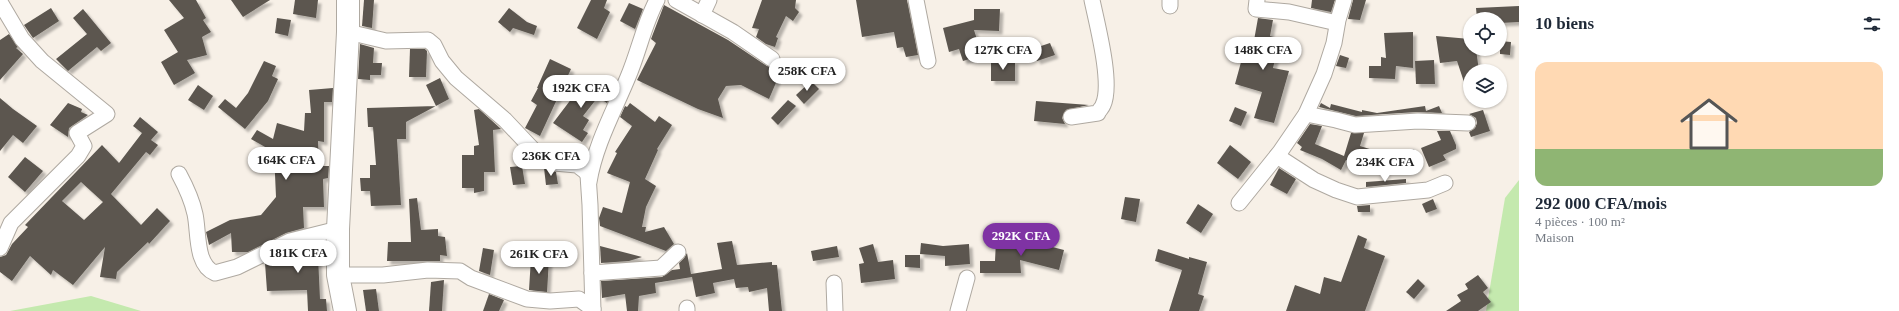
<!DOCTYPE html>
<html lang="fr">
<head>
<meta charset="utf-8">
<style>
  body { margin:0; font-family:"Times New Roman",serif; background:#f6f6f7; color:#1f2937; height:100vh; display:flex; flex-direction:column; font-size:15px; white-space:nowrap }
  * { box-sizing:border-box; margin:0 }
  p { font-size:13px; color:#747a83 }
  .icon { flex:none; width:22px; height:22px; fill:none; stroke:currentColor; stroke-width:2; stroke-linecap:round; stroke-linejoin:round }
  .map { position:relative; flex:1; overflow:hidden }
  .panel { display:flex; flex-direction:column; background:#fff; width:380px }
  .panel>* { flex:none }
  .fabs { position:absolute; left:1463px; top:12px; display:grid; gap:8px }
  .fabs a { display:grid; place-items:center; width:44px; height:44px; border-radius:50%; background:#fff; box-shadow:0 1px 3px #0004; font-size:20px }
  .price { position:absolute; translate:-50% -34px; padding:0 9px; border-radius:14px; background:#fff; color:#222; font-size:13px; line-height:26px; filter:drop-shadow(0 1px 2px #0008) }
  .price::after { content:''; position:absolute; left:50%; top:24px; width:12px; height:9px; margin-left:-6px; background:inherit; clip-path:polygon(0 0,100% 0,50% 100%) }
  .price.selected { background:#7f33a4; color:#fff }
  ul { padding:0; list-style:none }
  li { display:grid; align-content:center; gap:8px; height:212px; padding:0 16px }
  li span { display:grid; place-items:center; height:124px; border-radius:12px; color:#555 }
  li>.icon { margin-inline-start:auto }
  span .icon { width:72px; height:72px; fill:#fffc; stroke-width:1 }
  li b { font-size:17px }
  h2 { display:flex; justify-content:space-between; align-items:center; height:48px; padding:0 16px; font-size:17px }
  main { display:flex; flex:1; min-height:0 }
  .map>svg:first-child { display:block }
  .green { fill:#c4e9ae }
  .building { fill:#5c5750; fill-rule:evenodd; filter:url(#shadow) }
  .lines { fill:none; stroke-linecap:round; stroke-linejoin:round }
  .street-casing { stroke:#afa9a1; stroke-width:17 }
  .secondary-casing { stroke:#afa9a1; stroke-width:24 }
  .street { stroke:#fff; stroke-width:15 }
  .secondary { stroke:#fff; stroke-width:22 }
</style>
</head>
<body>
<main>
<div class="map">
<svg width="1519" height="311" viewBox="0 0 1519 311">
  <defs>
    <filter id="shadow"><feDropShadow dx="3.5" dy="3.5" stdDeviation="1" flood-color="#0004"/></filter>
  </defs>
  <rect width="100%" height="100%" fill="#f7f0e7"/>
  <g class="green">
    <polygon points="1519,180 1519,311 1486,311 1505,198"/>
    <polygon points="91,296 141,311 10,311"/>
  </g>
  <g class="building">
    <polygon points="169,0 196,0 206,18 203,20 211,32 202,37 207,55 187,60 195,73 174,85 161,62 178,52 164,30 184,18"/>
    <polygon points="231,0 270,0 243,17"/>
    <polygon points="295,0 318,0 316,18 293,14"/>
    <polygon points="364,0 374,0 372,28 362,26"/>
    <polygon points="591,0 607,0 604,8 610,12 597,39 577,28"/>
    <polygon points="762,0 796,0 795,8 799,12 793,21 786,16 776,37 778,38 775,47 766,44 756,37 759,29 752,28"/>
    <polygon points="856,0 907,0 918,55 906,57 903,47 897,48 894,32 862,37"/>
    <polygon points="1312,0 1335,0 1331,12 1311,8"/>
    <polygon points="1353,0 1366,0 1360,20 1348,19"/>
    <polygon points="629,3 643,9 635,29 620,21"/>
    <polygon points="664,5 728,40 767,66 775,67 781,71 769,99 741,85 726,86 718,99 723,118 698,109 637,80 656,43 651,39"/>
    <polygon points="1519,6 1519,22 1500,23 1500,19 1477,19 1476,8"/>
    <polygon points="51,8 59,21 33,38 24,25"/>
    <polygon points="509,8 527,22 537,26 534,35 513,28 510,32 498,22"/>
    <polygon points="83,9 111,43 101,51 97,47 68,71 56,59 87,34 73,18"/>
    <polygon points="974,9 1000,9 999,31 974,30 982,55 963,61 959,49 949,52 943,28 974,20"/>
    <polygon points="277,18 291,20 288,36 275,33"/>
    <polygon points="1258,18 1273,20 1270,36 1280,39 1273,68 1289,71 1274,123 1254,118 1262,92 1235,84 1246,44 1253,46"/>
    <polygon points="1413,32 1413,68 1396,66 1395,79 1369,78 1369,66 1381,66 1381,57 1386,58 1384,33"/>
    <polygon points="9,34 18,47 16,48 23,54 0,80 0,40"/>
    <polygon points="1436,36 1470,39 1470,49 1476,49 1479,71 1470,71 1470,94 1468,94 1457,61 1440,63"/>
    <polygon points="1500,41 1511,42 1510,55 1500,54"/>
    <polygon points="1050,43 1055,55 1037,61 1032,49"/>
    <polygon points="360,44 374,48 373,63 382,63 381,75 370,75 370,80 358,79"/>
    <polygon points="410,49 425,49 427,51 426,77 409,77"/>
    <polygon points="1340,55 1349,58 1346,68 1336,66"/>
    <polygon points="550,59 571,69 540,136 525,128 537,105 531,101 538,88 537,88"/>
    <polygon points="1434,60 1435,84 1416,84 1415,61"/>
    <polygon points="264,61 276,66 272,76 278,79 268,101 245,129 218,107 225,99 236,108 248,93"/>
    <rect x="991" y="61" width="24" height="20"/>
    <polygon points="588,77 611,94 607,103 598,97 583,116 589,120 583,130 588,133 582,142 553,123"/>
    <polygon points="440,78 449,99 406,122 406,139 397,139 401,205 371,206 370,191 361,191 360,178 370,178 370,165 376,165 373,127 368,127 367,108 436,106 426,85"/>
    <polygon points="811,81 819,89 804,104 796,95"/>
    <polygon points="198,85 213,96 204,110 188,100"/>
    <polygon points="333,88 332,102 324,102 324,142 318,141 319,166 329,166 328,178 323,179 324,207 303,207 304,228 286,233 248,252 232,252 231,233 209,245 206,232 230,220 261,215 276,197 274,152 251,139 257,130 273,139 277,123 304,131 305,113 311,113 309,90"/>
    <polygon points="0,98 13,109 37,126 23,143 13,135 0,151"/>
    <polygon points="788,100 796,106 778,125 771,118"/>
    <polygon points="1036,101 1089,105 1066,110 1062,118 1065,124 1034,121"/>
    <polygon points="68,103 82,109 81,112 88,115 69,128 68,137 50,125"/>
    <polygon points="630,103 655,122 659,116 672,125 657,149 658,150 645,179 656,186 646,207 642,227 646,227 645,232 664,227 674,244 666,251 600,226 599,218 603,207 622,213 630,182 607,173 617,153 615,152 632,126 620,117 625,106 627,107"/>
    <polygon points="1321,103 1330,108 1331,104 1362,112 1362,110 1377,113 1425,106 1426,111 1439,106 1442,113 1417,112 1356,116 1319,107"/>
    <polygon points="1235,107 1247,112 1241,126 1229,121"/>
    <polygon points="479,109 501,129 493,130 495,172 484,172 484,191 474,193 474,188 462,188 462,155 474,155 474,146 479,145 474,110"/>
    <polygon points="1483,110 1490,131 1471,137 1469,132 1475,128 1477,123 1476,118 1469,114"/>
    <path d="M140,117l18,15 -7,8 7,5 -8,10 -4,-3 -35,42 30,31 16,-17 13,13 -21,23 -1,-2 -31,30 -1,7 -16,-2 5,-30 -32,38 -20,-15 -2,5 -21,-19 -18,25 -12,-9v-15l6,-2 6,-11 16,-17 -3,-2 77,-80 17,18 23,-30 -9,-7zM81,182l22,20 -19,18 -22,-19z"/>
    <polygon points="1310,124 1322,126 1315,144 1344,156 1351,133 1364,133 1360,146 1376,151 1371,168 1346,160 1341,170 1322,159 1300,150 1302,147 1297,143"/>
    <polygon points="1437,131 1450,131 1456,145 1456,149 1443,155 1446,160 1429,167 1421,148 1441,140"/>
    <polygon points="1230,145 1251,162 1238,179 1217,163"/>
    <polygon points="1414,149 1417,159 1401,165 1397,154"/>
    <polygon points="25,157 43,171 25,192 8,177"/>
    <polygon points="522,166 525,184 513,185 510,167"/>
    <polygon points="544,168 556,172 558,184 546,185"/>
    <polygon points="1279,168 1296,179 1287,194 1270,185"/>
    <polygon points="1406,179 1406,183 1366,187 1366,182"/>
    <polygon points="1125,197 1140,199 1136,222 1121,219"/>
    <polygon points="417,198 421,230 438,229 438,236 445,237 447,256 440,255 440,261 387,261 388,242 411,242 409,199"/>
    <polygon points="1433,199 1437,209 1426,213 1422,204"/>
    <polygon points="1198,204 1213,214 1201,233 1186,223"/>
    <polygon points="1370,205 1370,212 1358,212 1357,206"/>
    <polygon points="1358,235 1367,239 1364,248 1385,256 1365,311 1286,311 1295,285 1320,294 1324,277 1341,282"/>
    <polygon points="996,240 1028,243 1029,241 1064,250 1059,270 1020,260 1021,273 980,273 980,261 995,261"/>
    <polygon points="732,241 737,265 772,262 772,265 777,265 782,311 769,311 767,288 749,292 748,287 736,288 734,279 713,283 715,293 696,297 692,277 655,283 656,293 639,296 638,311 627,311 625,294 602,298 601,281 662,277 672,270 680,269 679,263 684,258 687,253 691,274 722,269 717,243"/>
    <polygon points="324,242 324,255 318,256 320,299 326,299 327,311 308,311 307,290 267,291 265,263 293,250"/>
    <polygon points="921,243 943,246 969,244 970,264 945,266 945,256 920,254"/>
    <polygon points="873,244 878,262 893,260 895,279 861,283 859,264 864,263 859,248"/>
    <polygon points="600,246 642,257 629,261 601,263"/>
    <polygon points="837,246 839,257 813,261 811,251"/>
    <polygon points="483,248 494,250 490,275 479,271"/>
    <polygon points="1158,249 1189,259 1189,257 1207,262 1198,294 1204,296 1199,311 1169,311 1182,270 1155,261"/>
    <polygon points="905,255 920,255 920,268 905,267"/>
    <polygon points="531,258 549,259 547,292 529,290"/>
    <polygon points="1478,275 1488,288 1483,292 1491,302 1478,311 1446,311 1461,301 1457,295 1468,289 1465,284"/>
    <polygon points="1418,279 1425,286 1414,299 1406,292"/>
    <polygon points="444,280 442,311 429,311 431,282"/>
    <polygon points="376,289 379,311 366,311 363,290"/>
    <polygon points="489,294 504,300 499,311 483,311"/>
  </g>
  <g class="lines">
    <defs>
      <g id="street">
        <polyline points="676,0 733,32 772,59"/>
        <polyline points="916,0 928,61"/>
        <polyline points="1257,0 1256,9 1289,12 1337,23"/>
        <polyline points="0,2 22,39 42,61 107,114 77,133 84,146 78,156 11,223 0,248"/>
        <polyline points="1170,6 1170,0"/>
        <polyline points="702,15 709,0"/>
        <polyline points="348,32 386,41 428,40 434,45 442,61 456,78 505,120 539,156 554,163 577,165 585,171 588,175 590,205 593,311"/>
        <polyline points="1306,114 1336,120 1355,125 1418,121 1468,123"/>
        <path d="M1071,117l27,-4c1,-3 4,-5 5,-8 10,-21 -6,-81 -11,-105"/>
        <polyline points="1277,156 1314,180 1336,190 1357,197 1428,190 1445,183"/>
        <path d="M179,174c7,13 13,26 16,40 4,18 0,51 20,59l22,-6 53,-26 48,-12"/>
        <path d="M589,182c6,-37 25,-71 39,-105 11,-26 16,-53 29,-77"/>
        <polyline points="1239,203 1280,152 1306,114 1324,74 1334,43 1338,20 1344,0"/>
        <polyline points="592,273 661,268 678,252"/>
        <polyline points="338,275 383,275 428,270 460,271 471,278 527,299 550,301 579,299 593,309"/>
        <polyline points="834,283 835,311"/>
        <polyline points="687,311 687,308"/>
        <polyline points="958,311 967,278"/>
      </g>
      <polyline id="secondary" points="345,311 338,275 338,229 348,32 348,0"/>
    </defs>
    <use href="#street" class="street-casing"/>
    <use href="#secondary" class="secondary-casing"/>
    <use href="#street" class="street"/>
    <use href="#secondary" class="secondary"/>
  </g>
</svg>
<div class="fabs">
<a><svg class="icon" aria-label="locate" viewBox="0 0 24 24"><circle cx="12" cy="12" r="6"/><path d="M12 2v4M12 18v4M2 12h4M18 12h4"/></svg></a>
<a><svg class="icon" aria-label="layers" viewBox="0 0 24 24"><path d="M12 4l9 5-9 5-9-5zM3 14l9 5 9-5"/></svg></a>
</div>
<b class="price" style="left:1003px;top:71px">127K CFA</b>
<b class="price" style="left:1263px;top:71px">148K CFA</b>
<b class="price" style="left:807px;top:92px">258K CFA</b>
<b class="price" style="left:581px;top:109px">192K CFA</b>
<b class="price" style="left:551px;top:177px">236K CFA</b>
<b class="price" style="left:286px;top:181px">164K CFA</b>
<b class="price" style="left:1385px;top:183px">234K CFA</b>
<b class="price selected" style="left:1021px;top:257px">292K CFA</b>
<b class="price" style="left:298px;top:274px">181K CFA</b>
<b class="price" style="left:539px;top:275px">261K CFA</b>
</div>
<section class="panel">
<h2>10 biens<svg class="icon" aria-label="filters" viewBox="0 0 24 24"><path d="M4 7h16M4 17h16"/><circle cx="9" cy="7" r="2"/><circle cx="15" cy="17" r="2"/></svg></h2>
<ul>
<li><span style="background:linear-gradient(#ffd9b3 70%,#8fb573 0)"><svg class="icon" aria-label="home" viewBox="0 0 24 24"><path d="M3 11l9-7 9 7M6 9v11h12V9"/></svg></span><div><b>292 000 CFA/mois</b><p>4 pièces · 100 m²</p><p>Maison</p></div></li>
</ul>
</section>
</main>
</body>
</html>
